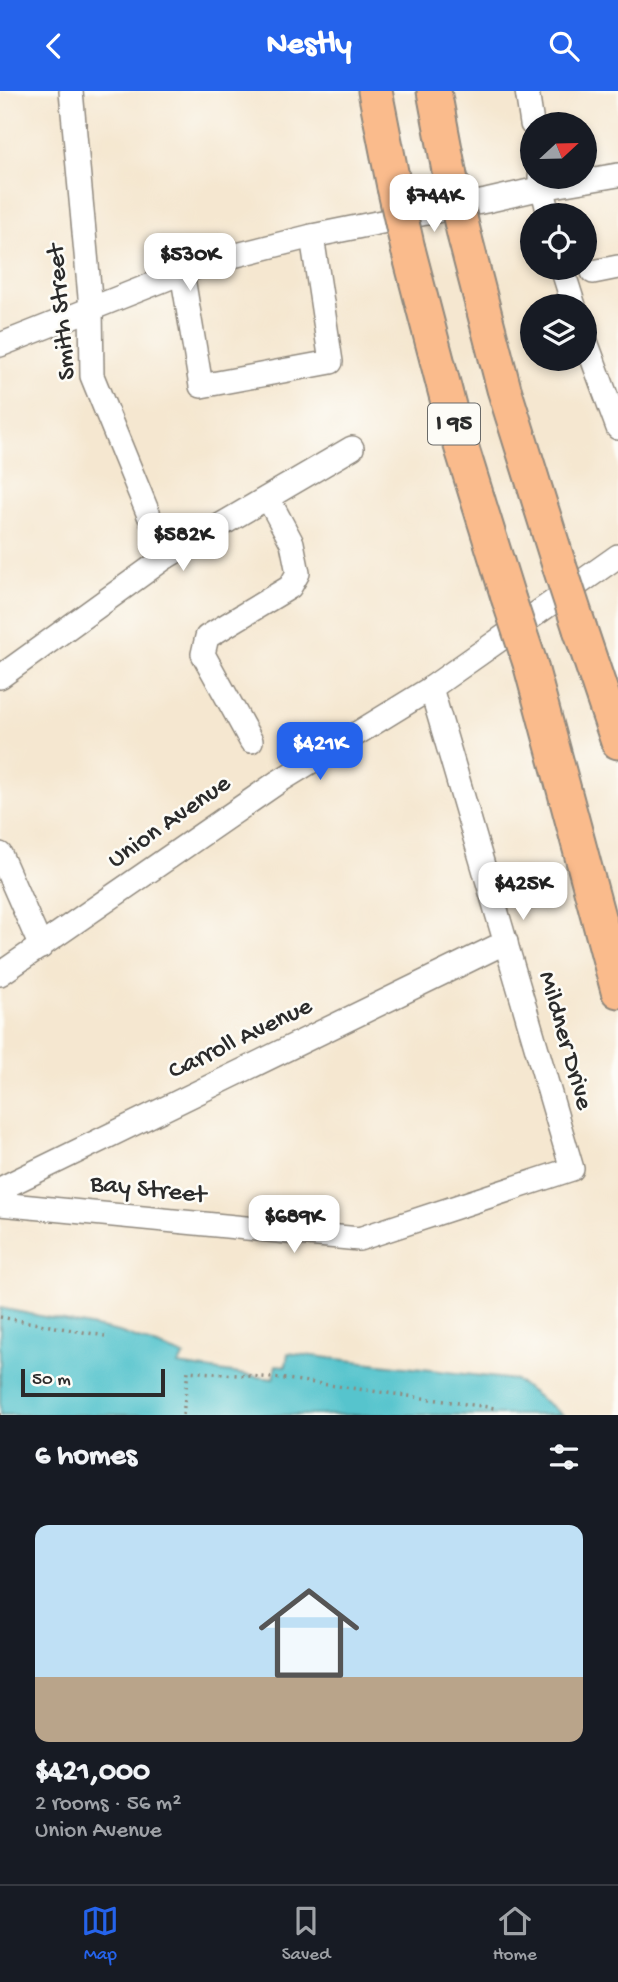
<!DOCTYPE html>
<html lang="en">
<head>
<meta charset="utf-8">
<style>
  body { margin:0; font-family:"Gochi Hand",sans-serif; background:#20242c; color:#f1f3f6; height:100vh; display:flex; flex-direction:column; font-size:26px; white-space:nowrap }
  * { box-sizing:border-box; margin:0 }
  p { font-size:23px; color:#9ea1a6 }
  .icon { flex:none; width:38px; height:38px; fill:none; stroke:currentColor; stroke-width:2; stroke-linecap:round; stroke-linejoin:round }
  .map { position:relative; height:1324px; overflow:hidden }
  .details { display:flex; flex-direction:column; background:#171b24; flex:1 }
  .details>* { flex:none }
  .needle { width:46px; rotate:68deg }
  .buttons { position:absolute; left:520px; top:21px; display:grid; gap:14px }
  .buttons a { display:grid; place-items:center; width:77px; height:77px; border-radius:50%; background:#171b24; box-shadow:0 4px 10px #0003; font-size:35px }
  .scale { position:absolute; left:21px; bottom:18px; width:144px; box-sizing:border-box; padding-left:7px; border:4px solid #2b2b2b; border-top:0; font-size:19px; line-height:24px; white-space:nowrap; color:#2b2b2b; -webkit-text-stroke:5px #fdfcf7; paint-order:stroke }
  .price { position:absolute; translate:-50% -60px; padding:0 16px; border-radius:14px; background:#fff; color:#222; font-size:23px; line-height:46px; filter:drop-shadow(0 2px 4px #0008) }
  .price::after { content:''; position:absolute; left:50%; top:42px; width:21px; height:16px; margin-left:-10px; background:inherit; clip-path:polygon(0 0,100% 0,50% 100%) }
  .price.selected { background:#2563eb; color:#fff }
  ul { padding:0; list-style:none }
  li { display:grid; align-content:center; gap:14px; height:371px; padding:0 35px }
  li+li { border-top:2px solid #363941 }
  li span { display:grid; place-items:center; height:217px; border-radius:14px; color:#555 }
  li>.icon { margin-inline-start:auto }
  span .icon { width:126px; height:126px; fill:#fffc; stroke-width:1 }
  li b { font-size:30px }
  h2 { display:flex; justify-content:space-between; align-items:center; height:84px; padding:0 35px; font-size:30px }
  header { display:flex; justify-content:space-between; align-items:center; height:91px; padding:0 35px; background:#2563eb; color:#fff; font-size:32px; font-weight:800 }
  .menu { display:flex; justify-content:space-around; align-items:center; height:98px; border-top:2px solid #363941; background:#171b24; font-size:19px; color:#9ea1a6 }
  .menu a { display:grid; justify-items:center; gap:4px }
  .menu .selected { color:#2563eb }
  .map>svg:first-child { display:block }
  .water { fill:#57c4cd; stroke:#41787c; stroke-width:2 }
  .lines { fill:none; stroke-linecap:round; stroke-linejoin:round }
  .minor-casing { stroke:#90897e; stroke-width:26 }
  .highway-casing { stroke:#90897e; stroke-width:37 }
  .path { stroke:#90897e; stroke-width:3.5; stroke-dasharray:2 5; stroke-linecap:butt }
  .minor { stroke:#fff; stroke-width:23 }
  .highway { stroke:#fabb8c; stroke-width:33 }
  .highway-bridge-casing { stroke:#90897e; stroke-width:37; stroke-linecap:butt }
  .highway-bridge { stroke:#fabb8c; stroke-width:33 }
  .labels { text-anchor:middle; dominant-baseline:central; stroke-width:5; stroke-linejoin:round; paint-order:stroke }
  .shield { fill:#fdfcf7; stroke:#6a6a68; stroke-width:2 }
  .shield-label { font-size:24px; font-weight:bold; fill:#2b2b2b }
  .street-label { font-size:26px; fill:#2b2b2b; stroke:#fdfcf7 }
</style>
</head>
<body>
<header><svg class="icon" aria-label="back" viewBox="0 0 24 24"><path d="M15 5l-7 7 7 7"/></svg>Nestly<svg class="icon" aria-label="search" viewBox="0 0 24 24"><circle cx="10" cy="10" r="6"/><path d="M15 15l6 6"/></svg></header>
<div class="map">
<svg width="618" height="1324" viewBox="0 0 618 1324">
  <rect width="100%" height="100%" fill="#fdfcf7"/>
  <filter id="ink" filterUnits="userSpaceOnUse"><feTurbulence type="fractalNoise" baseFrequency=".0143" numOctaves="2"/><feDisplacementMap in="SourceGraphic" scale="14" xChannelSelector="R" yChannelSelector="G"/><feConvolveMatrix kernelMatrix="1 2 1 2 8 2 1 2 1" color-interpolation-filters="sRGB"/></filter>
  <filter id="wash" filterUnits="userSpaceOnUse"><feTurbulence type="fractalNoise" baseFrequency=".00686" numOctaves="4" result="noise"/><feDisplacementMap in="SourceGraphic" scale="28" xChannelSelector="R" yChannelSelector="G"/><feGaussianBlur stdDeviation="1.57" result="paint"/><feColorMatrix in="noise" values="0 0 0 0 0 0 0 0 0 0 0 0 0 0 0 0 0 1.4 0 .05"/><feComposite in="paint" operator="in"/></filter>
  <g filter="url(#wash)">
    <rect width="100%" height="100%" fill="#f5e7d0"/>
    <polygon class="water" points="0,1217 119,1241 185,1265 178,1274 273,1288 276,1274 286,1275 288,1262 515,1289 563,1324 0,1324"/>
  </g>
  <g filter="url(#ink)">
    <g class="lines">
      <defs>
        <g id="minor">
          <polyline points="71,0 91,217 92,285 166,466"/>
          <polyline points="527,0 532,33"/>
          <polyline points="540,86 549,124"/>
          <polyline points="562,177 574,215"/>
          <polyline points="182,181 201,295 331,271 312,145"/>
          <polyline points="593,181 618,176"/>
          <polyline points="584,245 618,337"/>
          <polyline points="0,254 209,171 312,145 486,110 542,97 618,84"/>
          <polyline points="0,586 166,466 352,357"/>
          <polyline points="251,650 203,563 207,546 290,496 298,482 292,452 268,407"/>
          <polyline points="0,763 41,856"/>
          <polyline points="0,883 278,691 431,597 618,465"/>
          <polyline points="0,1098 506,851"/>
          <polyline points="0,1113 359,1148 572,1078 431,597"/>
        </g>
        <g id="highway">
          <polyline points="375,0 394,96"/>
          <polyline points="434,0 450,85"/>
          <polyline points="465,147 504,298 559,474"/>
          <polyline points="408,158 450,319 508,506"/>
          <polyline points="580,538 618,651"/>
          <polyline points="530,572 618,900"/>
        </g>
      </defs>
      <use href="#minor" class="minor-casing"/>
      <use href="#highway" class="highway-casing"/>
      <g class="path">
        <polyline points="0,1226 105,1245"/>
        <polyline points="0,1324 2,1324"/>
        <polyline points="183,1324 188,1280 286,1288 495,1317"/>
      </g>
      <use href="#minor" class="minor"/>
      <use href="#highway" class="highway"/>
      <defs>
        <g id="highway-bridge">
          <polyline points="450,85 465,147"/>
          <polyline points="394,96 408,158"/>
          <polyline points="559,474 580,538"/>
          <polyline points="508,506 530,572"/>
        </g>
      </defs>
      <use href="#highway-bridge" class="highway-bridge-casing"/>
      <use href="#highway-bridge" class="highway-bridge"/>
    </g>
  </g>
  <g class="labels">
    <rect class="shield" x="428" y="312.5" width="52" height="41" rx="5"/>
    <g class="shield-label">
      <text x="454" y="333">I 95</text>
    </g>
    <g class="street-label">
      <text transform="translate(63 221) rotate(-95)">Smith Street</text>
      <text transform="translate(170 732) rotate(-35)">Union Avenue</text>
      <text transform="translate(241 949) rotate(-26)">Carroll Avenue</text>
      <text transform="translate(564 950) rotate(74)">Mildner Drive</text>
      <text transform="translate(148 1100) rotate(6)">Bay Street</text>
    </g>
  </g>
</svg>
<div class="buttons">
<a><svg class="needle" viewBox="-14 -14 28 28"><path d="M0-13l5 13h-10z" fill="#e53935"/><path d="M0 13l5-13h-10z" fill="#9ea1a6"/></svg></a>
<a><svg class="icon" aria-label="locate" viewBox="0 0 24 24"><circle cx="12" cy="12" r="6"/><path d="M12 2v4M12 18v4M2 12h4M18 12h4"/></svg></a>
<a><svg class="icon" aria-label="layers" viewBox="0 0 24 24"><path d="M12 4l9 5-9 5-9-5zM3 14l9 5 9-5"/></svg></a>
</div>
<div class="scale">50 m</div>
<b class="price" style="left:434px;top:143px">$744K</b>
<b class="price" style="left:190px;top:202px">$530K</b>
<b class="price" style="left:183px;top:482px">$582K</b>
<b class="price selected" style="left:320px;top:691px">$421K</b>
<b class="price" style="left:523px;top:831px">$425K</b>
<b class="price" style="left:294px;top:1164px">$689K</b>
</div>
<section class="details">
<h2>6 homes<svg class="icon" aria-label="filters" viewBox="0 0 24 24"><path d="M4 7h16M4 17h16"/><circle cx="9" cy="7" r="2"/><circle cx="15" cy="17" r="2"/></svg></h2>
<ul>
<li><span style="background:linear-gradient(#bfe0f5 70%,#b9a48a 0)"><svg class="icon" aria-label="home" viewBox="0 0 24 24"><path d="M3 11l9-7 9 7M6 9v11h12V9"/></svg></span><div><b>$421,000</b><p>2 rooms · 56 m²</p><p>Union Avenue</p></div></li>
</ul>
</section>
<nav class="menu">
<a class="selected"><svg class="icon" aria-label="map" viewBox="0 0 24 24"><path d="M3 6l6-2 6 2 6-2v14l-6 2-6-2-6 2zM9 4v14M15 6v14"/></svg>Map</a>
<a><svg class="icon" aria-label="saved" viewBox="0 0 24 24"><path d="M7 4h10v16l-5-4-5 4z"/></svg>Saved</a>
<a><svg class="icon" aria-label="home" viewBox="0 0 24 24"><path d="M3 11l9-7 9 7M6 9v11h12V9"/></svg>Home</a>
</nav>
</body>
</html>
